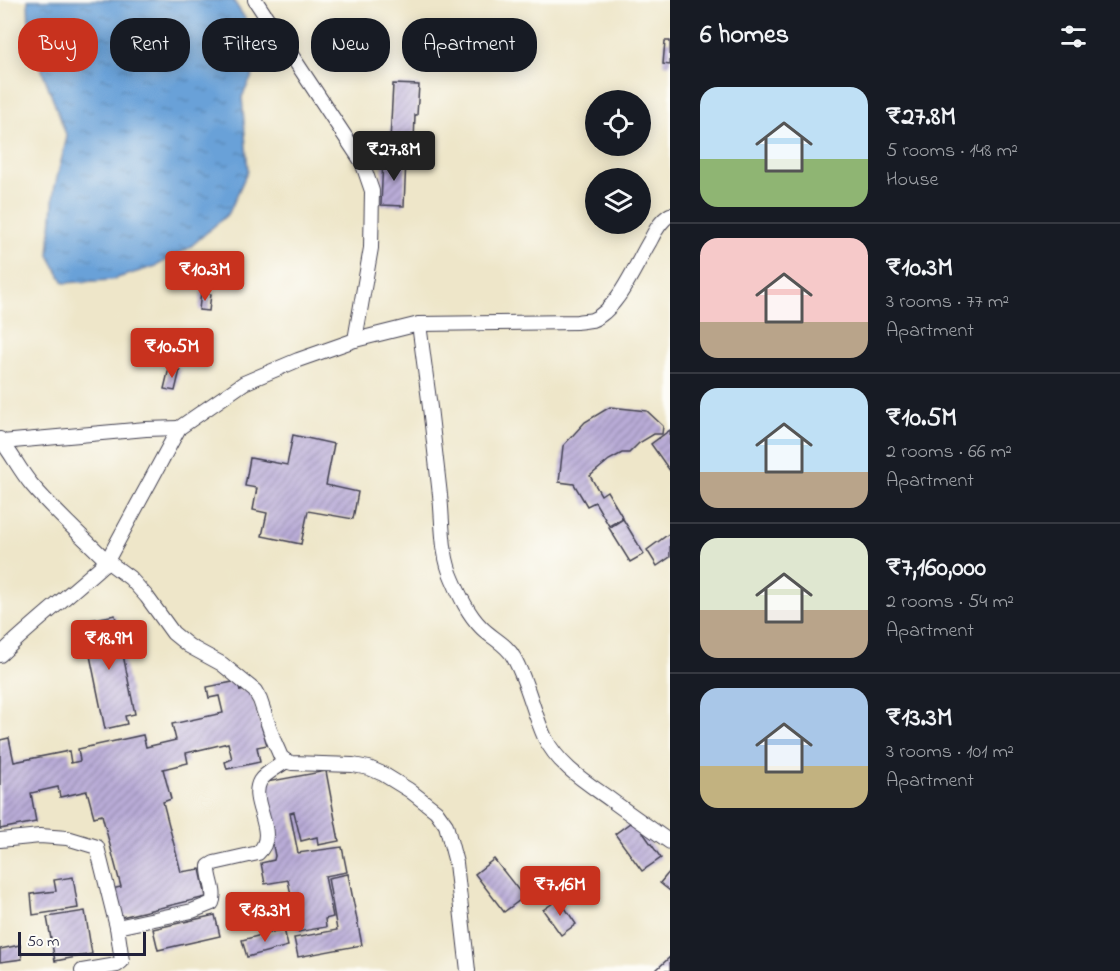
<!DOCTYPE html>
<html lang="en">
<head>
<meta charset="utf-8">
<style>
  body { margin:0; font-family:"Indie Flower",sans-serif; background:#242831; color:#f1f3f6; height:100vh; display:flex; flex-direction:column; font-size:22px; white-space:nowrap }
  * { box-sizing:border-box; margin:0 }
  p { font-size:20px; color:#9ea1a6 }
  .icon { flex:none; width:33px; height:33px; fill:none; stroke:currentColor; stroke-width:2; stroke-linecap:round; stroke-linejoin:round }
  .map { position:relative; flex:1; overflow:hidden }
  .panel { display:flex; flex-direction:column; background:#171b24; width:450px }
  .panel>* { flex:none }
  .banner { position:absolute; left:18px; top:18px; width:561px; height:54px; display:flex; gap:12px }
  .tools { position:absolute; left:585px; top:90px; display:grid; gap:12px }
  .tools a { display:grid; place-items:center; width:66px; height:66px; border-radius:50%; background:#171b24; box-shadow:0 3px 15px #0003; font-size:30px }
  .scale { position:absolute; left:18px; bottom:15px; width:128px; box-sizing:border-box; padding-left:6px; border:3px solid #22223b; border-top:0; font-size:16px; line-height:21px; white-space:nowrap; color:#22223b; -webkit-text-stroke:4px #fdfcf7; paint-order:stroke }
  .price { position:absolute; translate:-50% -51px; padding:0 14px; border-radius:6px; background:#c8321e; color:#fff; font-size:20px; line-height:39px; filter:drop-shadow(0 2px 3px #0008) }
  .price::after { content:''; position:absolute; left:50%; top:36px; width:18px; height:14px; margin-left:-9px; background:inherit; clip-path:polygon(0 0,100% 0,50% 100%) }
  .price.active { background:#222; color:#fff }
  ul { padding:0; list-style:none }
  li { display:flex; align-items:center; gap:18px; height:150px; padding:0 30px }
  li+li { border-top:2px solid #363941 }
  li span { display:grid; place-items:center; flex:none; width:168px; height:120px; border-radius:18px; color:#555 }
  li>.icon { margin-inline-start:auto }
  span .icon { width:72px; height:72px; fill:#fffc; stroke-width:1 }
  li b { font-size:26px }
  h2 { display:flex; justify-content:space-between; align-items:center; height:72px; padding:0 30px; font-size:26px }
  .tag { padding:0 21px; border-radius:24px; background:#171b24; box-shadow:0 3px 15px #0003; font-size:21px; line-height:54px }
  .tag.active { background:#c8321e; color:#fff }
  main { display:flex; flex:1; min-height:0 }
  .map>svg:first-child { display:block }
  .water { fill:url(#water-ripples); stroke:#46628a; stroke-width:1.5 }
  .building { fill:url(#building-hatch) }
  .lines { fill:none; stroke-linecap:round; stroke-linejoin:round }
  .minor-casing { stroke:#413f50; stroke-width:16 }
  .minor { stroke:#fff; stroke-width:14 }
</style>
</head>
<body>
<main>
<div class="map">
<svg width="670" height="971" viewBox="0 0 670 971">
  <defs>
    <pattern id="water-ripples" width="26" height="14" patternUnits="userSpaceOnUse" patternTransform="scale(1.5)"><rect width="26" height="14" fill="#69a1d8"/><path d="M2 4q2-2 4 0t4 0M15 11q2-2 4 0t4 0" fill="none" stroke="#5683b0"/></pattern>
    <pattern id="building-hatch" width="6" height="6" patternUnits="userSpaceOnUse" patternTransform="scale(1.5)"><rect width="6" height="6" fill="#b9acd7"/><path d="M-1 1l2-2M0 6l6-6M5 7l2-2" fill="none" stroke="#968cb0"/></pattern>
  </defs>
  <rect width="100%" height="100%" fill="#fdfcf7"/>
  <filter id="ink" filterUnits="userSpaceOnUse"><feTurbulence type="fractalNoise" baseFrequency=".0167" numOctaves="2"/><feDisplacementMap in="SourceGraphic" scale="12" xChannelSelector="R" yChannelSelector="G"/><feConvolveMatrix kernelMatrix="1 2 1 2 8 2 1 2 1" color-interpolation-filters="sRGB"/></filter>
  <filter id="wash" filterUnits="userSpaceOnUse"><feTurbulence type="fractalNoise" baseFrequency=".008" numOctaves="4" result="noise"/><feDisplacementMap in="SourceGraphic" scale="24" xChannelSelector="R" yChannelSelector="G"/><feGaussianBlur stdDeviation="1.35" result="paint"/><feColorMatrix in="noise" values="0 0 0 0 0 0 0 0 0 0 0 0 0 0 0 0 0 1.4 0 .05"/><feComposite in="paint" operator="in"/></filter>
  <g filter="url(#wash)">
    <rect width="100%" height="100%" fill="#eee6c9"/>
    <polygon class="water" points="28,0 233,0 245,18 256,44 254,72 242,97 248,170 229,213 189,248 156,266 111,280 64,283 49,255 54,190 67,137 42,70 29,28"/>
    <g id="blocks">
      <g class="building">
        <polygon points="665,41 670,41 670,65 663,64"/>
        <polygon points="393,84 419,85 417,115 415,115 414,142 390,140"/>
        <polygon points="383,158 406,159 404,206 381,205"/>
        <polygon points="201,292 211,294 209,311 199,310"/>
        <polygon points="169,368 180,370 175,391 164,389"/>
        <polygon points="610,407 647,411 663,426 662,434 654,434 639,443 629,453 622,453 609,460 590,476 601,495 607,491 623,518 609,526 595,502 587,506 574,484 559,482 563,446 585,422"/>
        <polygon points="670,430 670,471 651,444"/>
        <polygon points="293,435 334,444 326,485 358,492 353,519 308,511 301,544 262,536 267,513 253,510 257,488 245,486 250,458 287,465"/>
        <polygon points="623,519 644,554 630,562 609,528"/>
        <polygon points="670,533 670,557 657,566 647,550"/>
        <polygon points="115,615 135,714 125,716 127,724 105,729 83,621"/>
        <polygon points="238,681 240,691 250,689 267,745 257,747 260,762 227,769 225,762 232,759 228,743 186,753 188,763 163,769 171,799 163,802 181,872 200,869 206,897 117,918 111,889 121,887 102,815 94,817 87,791 60,797 58,787 31,793 36,822 0,829 0,740 9,738 14,762 69,751 71,763 80,761 78,749 143,735 146,747 176,740 172,724 223,713 219,696 209,698 207,687"/>
        <polygon points="326,771 339,841 318,845 317,837 301,841 294,812 290,813 298,853 342,847 347,872 325,876 333,917 325,919 326,927 298,932 288,880 265,884 261,863 274,860 275,856 261,783"/>
        <polygon points="634,820 661,858 642,871 615,834"/>
        <polygon points="494,859 524,897 504,912 475,874"/>
        <polygon points="670,871 670,891 660,883"/>
        <polygon points="348,874 362,945 298,957 294,938 337,930 328,878"/>
        <polygon points="73,877 78,908 33,915 31,894 56,891 54,880"/>
        <polygon points="559,899 576,924 561,935 543,910"/>
        <polygon points="85,911 92,954 55,961 47,917"/>
        <polygon points="215,915 220,936 158,950 153,929"/>
        <polygon points="284,929 288,946 247,957 242,940"/>
        <polygon points="20,945 22,959 0,962 0,949"/>
        <polygon points="670,957 670,971 655,971"/>
      </g>
    </g>
  </g>
  <g filter="url(#ink)">
    <use href="#blocks" fill-opacity="0" stroke="#413f50" stroke-width="1.5"/>
    <g class="lines">
      <defs>
        <g id="minor">
          <polyline points="255,0 362,162 372,191 371,248 355,340"/>
          <path d="M419,324c8,57 15,114 21,171 3,29 1,59 13,85 7,16 15,34 28,47 10,11 26,17 33,31 14,25 19,54 31,80 14,28 41,44 66,62 19,14 39,28 59,42"/>
          <path d="M0,439c12,15 20,32 32,46 23,27 50,51 75,76 -35,32 -73,61 -107,94"/>
          <polyline points="2,442 146,429 179,428"/>
          <polyline points="0,840 40,836 67,838 97,847 117,927 122,961 117,965 82,971"/>
          <path d="M117,927l75,-16 20,-8c5,-12 -4,-24 -3,-37l5,-3 44,-10c22,-20 -10,-51 2,-72 5,-8 18,-14 26,-20"/>
          <path d="M468,971l-12,-108 -10,-38 -10,-14 -27,-21 -26,-16 -14,-6 -16,-3 -61,-2 -6,-2 -5,-4 -7,-16 -14,-41 -5,-9 -33,-27 -33,-18 -16,-13 -26,-36 -17,-19 -23,-17 72,-133 65,-45 54,-23 57,-20 64,-16 158,-2c5,-1 10,-1 15,-2 25,-9 44,-56 58,-79 5,-10 11,-21 20,-26"/>
        </g>
      </defs>
      <use href="#minor" class="minor-casing"/>
      <use href="#minor" class="minor"/>
    </g>
  </g>
</svg>
<div class="tools">
<a><svg class="icon" aria-label="locate" viewBox="0 0 24 24"><circle cx="12" cy="12" r="6"/><path d="M12 2v4M12 18v4M2 12h4M18 12h4"/></svg></a>
<a><svg class="icon" aria-label="layers" viewBox="0 0 24 24"><path d="M12 4l9 5-9 5-9-5zM3 14l9 5 9-5"/></svg></a>
</div>
<div class="scale">50 m</div>
<b class="price active" style="left:394px;top:182px">₹27.8M</b>
<b class="price" style="left:205px;top:302px">₹10.3M</b>
<b class="price" style="left:172px;top:379px">₹10.5M</b>
<b class="price" style="left:109px;top:671px">₹18.9M</b>
<b class="price" style="left:560px;top:917px">₹7.16M</b>
<b class="price" style="left:265px;top:943px">₹13.3M</b>
<div class="banner">
<a class="tag active">Buy</a>
<a class="tag">Rent</a>
<a class="tag">Filters</a>
<a class="tag">New</a>
<a class="tag">Apartment</a>
</div>
</div>
<section class="panel">
<h2>6 homes<svg class="icon" aria-label="filters" viewBox="0 0 24 24"><path d="M4 7h16M4 17h16"/><circle cx="9" cy="7" r="2"/><circle cx="15" cy="17" r="2"/></svg></h2>
<ul>
<li><span style="background:linear-gradient(#bfe0f5 60%,#8fb573 0)"><svg class="icon" aria-label="home" viewBox="0 0 24 24"><path d="M3 11l9-7 9 7M6 9v11h12V9"/></svg></span><div><b>₹27.8M</b><p>5 rooms · 148 m²</p><p>House</p></div></li>
<li><span style="background:linear-gradient(#f6c9c9 70%,#b9a48a 0)"><svg class="icon" aria-label="home" viewBox="0 0 24 24"><path d="M3 11l9-7 9 7M6 9v11h12V9"/></svg></span><div><b>₹10.3M</b><p>3 rooms · 77 m²</p><p>Apartment</p></div></li>
<li><span style="background:linear-gradient(#bfe0f5 70%,#b9a48a 0)"><svg class="icon" aria-label="home" viewBox="0 0 24 24"><path d="M3 11l9-7 9 7M6 9v11h12V9"/></svg></span><div><b>₹10.5M</b><p>2 rooms · 66 m²</p><p>Apartment</p></div></li>
<li><span style="background:linear-gradient(#dfe7d0 60%,#b9a48a 0)"><svg class="icon" aria-label="home" viewBox="0 0 24 24"><path d="M3 11l9-7 9 7M6 9v11h12V9"/></svg></span><div><b>₹7,160,000</b><p>2 rooms · 54 m²</p><p>Apartment</p></div></li>
<li><span style="background:linear-gradient(#a9c7e8 65%,#c2b280 0)"><svg class="icon" aria-label="home" viewBox="0 0 24 24"><path d="M3 11l9-7 9 7M6 9v11h12V9"/></svg></span><div><b>₹13.3M</b><p>3 rooms · 101 m²</p><p>Apartment</p></div></li>
</ul>
</section>
</main>
</body>
</html>
